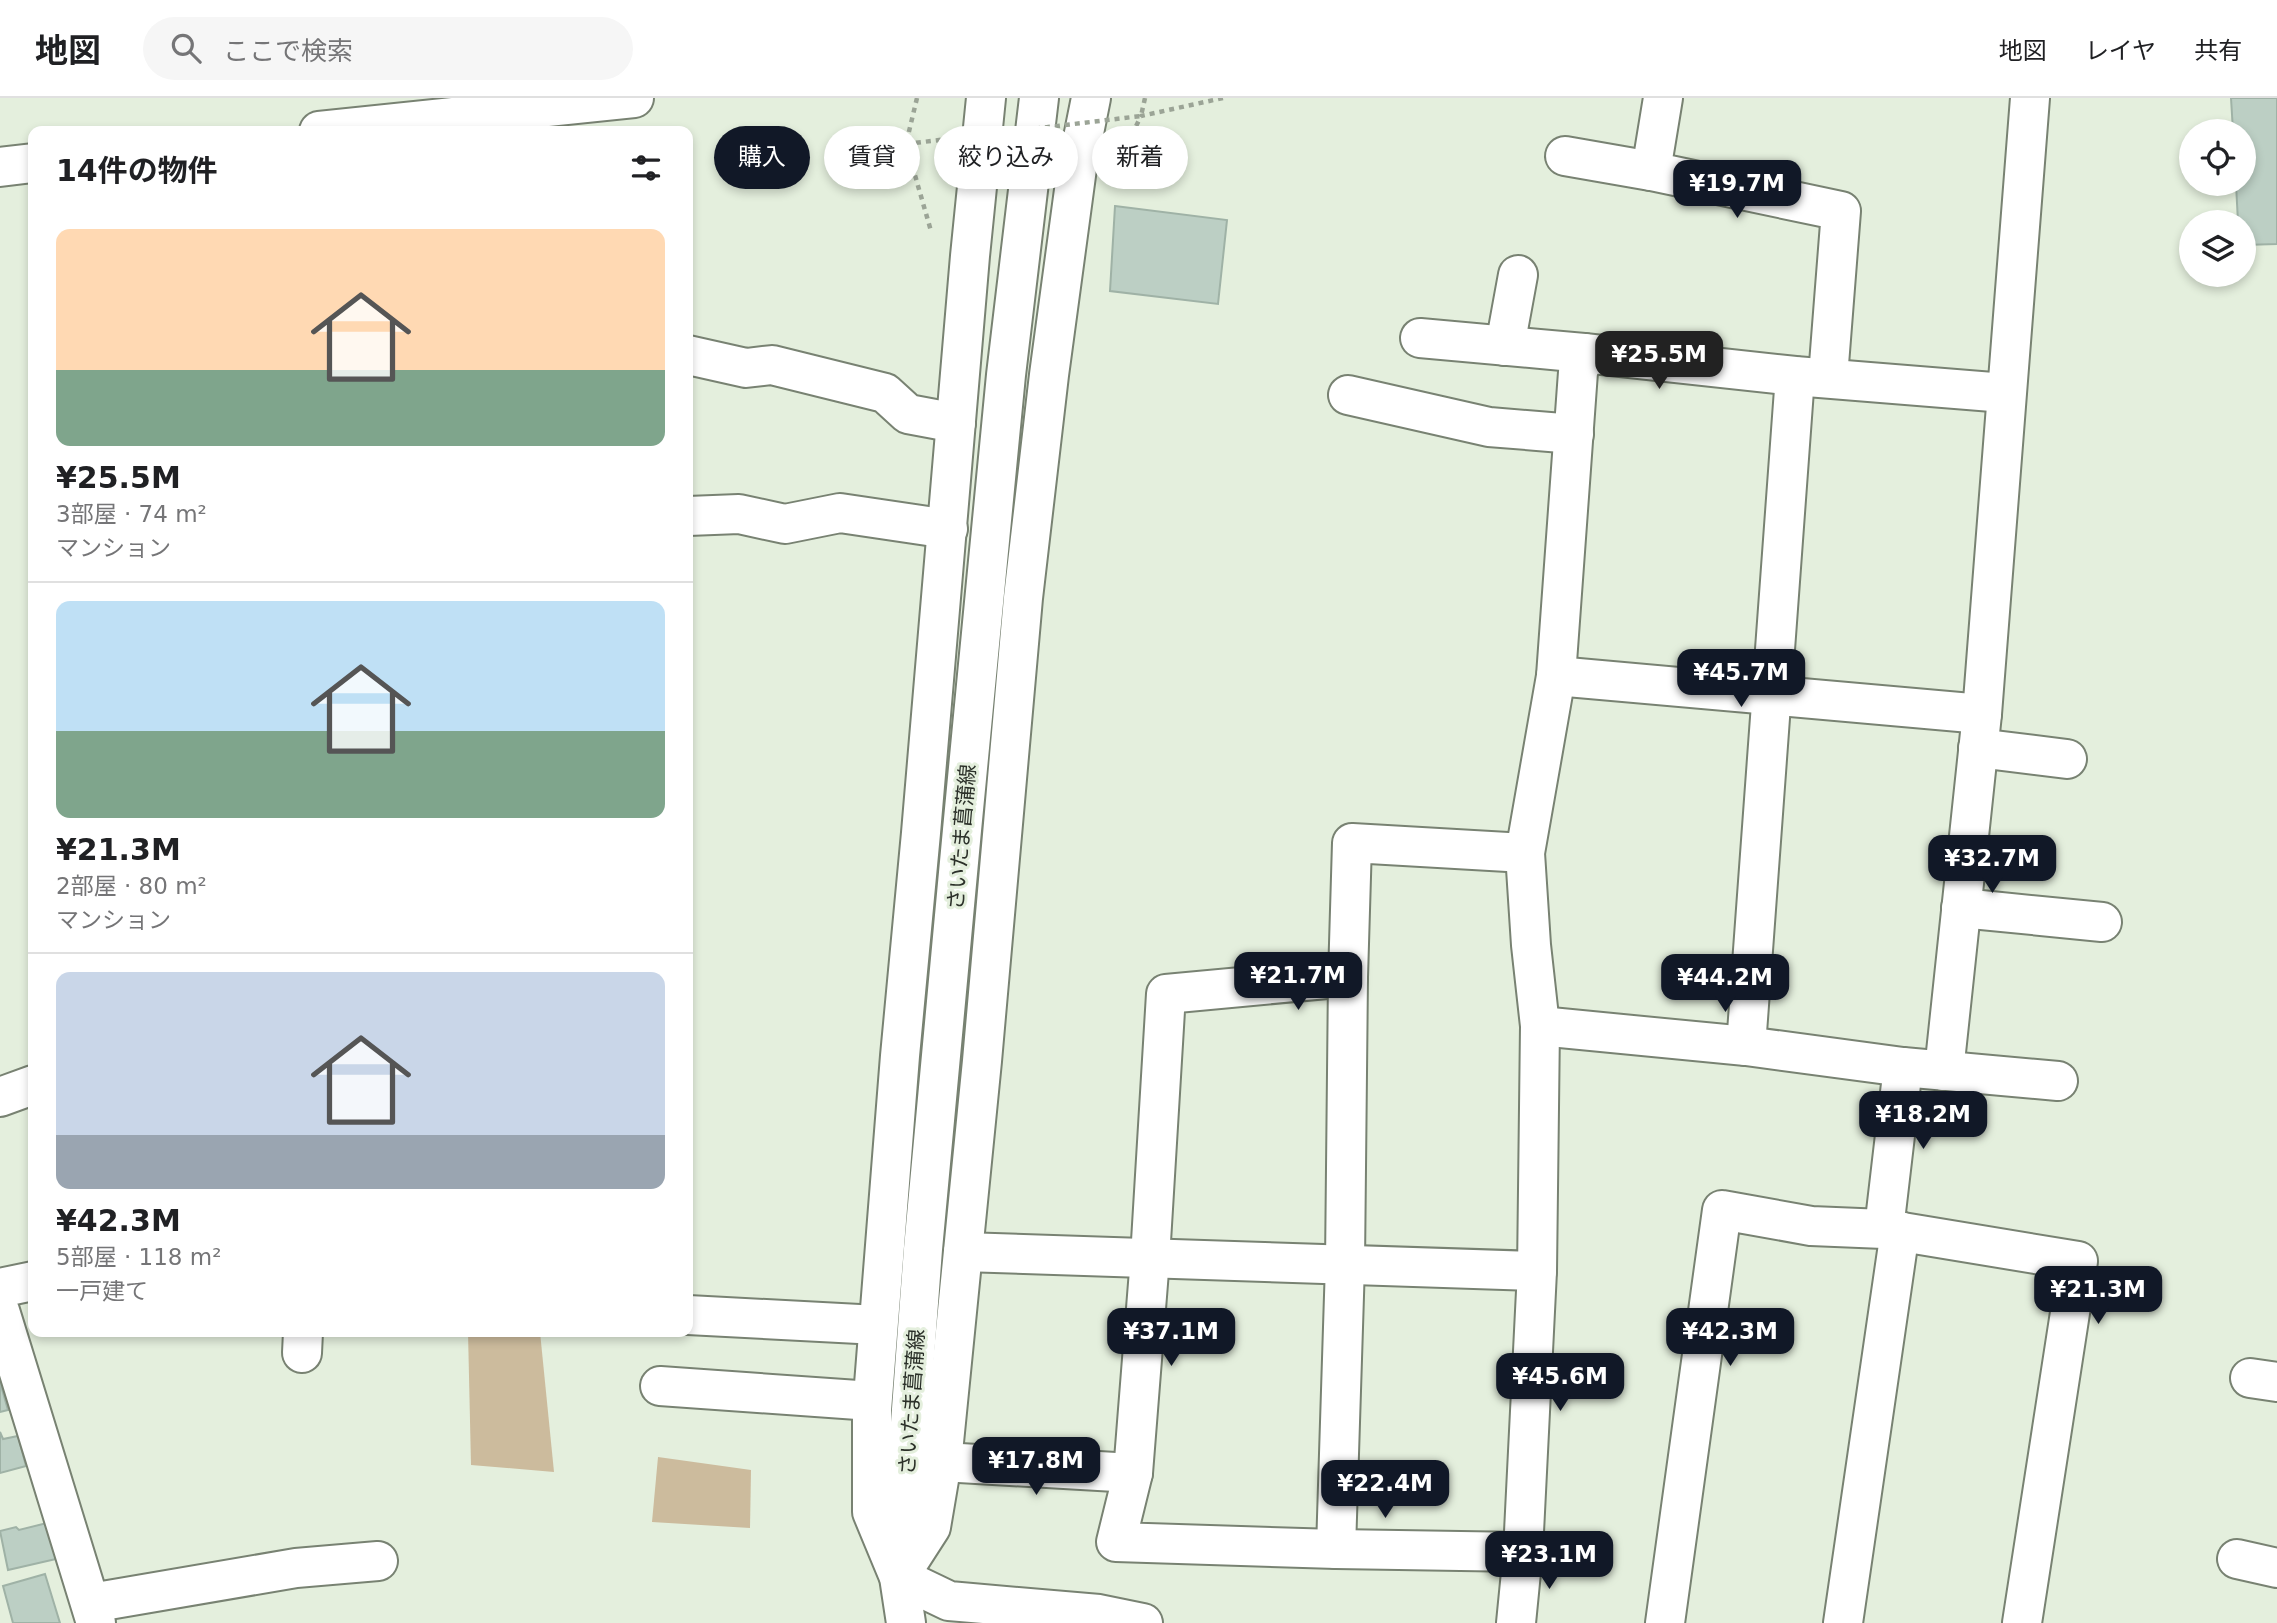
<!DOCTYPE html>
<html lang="ja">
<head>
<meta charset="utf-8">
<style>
  body { margin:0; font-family:"DejaVu Sans","Noto Sans JP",sans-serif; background:#f6f6f6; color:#202124; height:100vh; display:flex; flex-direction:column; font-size:26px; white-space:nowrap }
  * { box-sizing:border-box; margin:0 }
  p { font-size:23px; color:#757577 }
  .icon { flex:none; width:38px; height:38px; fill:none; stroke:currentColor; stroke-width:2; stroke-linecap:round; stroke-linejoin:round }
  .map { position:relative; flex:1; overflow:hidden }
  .side { position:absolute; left:28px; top:28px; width:665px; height:1211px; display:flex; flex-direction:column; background:#fff; border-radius:14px; box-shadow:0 4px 10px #0003 }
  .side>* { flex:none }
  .hud { position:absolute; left:714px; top:28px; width:665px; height:63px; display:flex; gap:14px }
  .controls { position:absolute; left:2179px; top:21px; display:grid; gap:14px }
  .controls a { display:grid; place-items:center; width:77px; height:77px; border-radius:50%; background:#fff; box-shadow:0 4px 10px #0003; font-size:35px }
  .price { position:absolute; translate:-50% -60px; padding:0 16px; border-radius:14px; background:#111827; color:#fff; font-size:23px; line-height:46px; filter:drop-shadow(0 2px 4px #0008) }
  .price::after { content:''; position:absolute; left:50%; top:42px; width:21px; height:16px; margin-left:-10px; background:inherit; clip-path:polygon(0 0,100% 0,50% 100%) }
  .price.selected { background:#222; color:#fff }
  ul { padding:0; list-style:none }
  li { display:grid; align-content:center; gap:14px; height:371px; padding:0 28px }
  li+li { border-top:2px solid #e0e0e0 }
  li span { display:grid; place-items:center; height:217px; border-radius:14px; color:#555 }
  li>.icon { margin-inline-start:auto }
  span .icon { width:126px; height:126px; fill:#fffc; stroke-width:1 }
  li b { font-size:30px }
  h2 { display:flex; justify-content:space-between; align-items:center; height:84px; padding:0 28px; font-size:30px }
  .pill { padding:0 24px; border-radius:32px; background:#fff; box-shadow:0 4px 10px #0003; font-size:24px; line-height:63px }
  .pill.selected { background:#111827; color:#fff }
  header { display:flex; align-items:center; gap:42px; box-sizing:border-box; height:98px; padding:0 35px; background:#fff; border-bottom:2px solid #e0e0e0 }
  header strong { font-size:33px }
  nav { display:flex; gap:38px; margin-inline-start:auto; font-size:24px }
  .search { width:490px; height:63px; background:#f6f6f6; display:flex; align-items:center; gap:18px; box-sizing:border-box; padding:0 24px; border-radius:38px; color:#757577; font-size:26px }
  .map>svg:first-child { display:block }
  .green { fill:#ccbb9d }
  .building { fill:#bccfc4; stroke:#9fb2a6; stroke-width:2 }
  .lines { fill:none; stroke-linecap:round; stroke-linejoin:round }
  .minor-casing { stroke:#788272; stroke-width:42 }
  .major-casing { stroke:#788272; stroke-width:42 }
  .highway-casing { stroke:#788272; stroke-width:42 }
  .path { stroke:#9ba496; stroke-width:4.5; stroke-dasharray:5 5; stroke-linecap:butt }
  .minor { stroke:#fff; stroke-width:38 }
  .major { stroke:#fff; stroke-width:38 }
  .highway { stroke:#fff; stroke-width:38 }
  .path-bridge { stroke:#9ba496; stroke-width:4.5; stroke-dasharray:5 5; stroke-linecap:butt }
  .labels { text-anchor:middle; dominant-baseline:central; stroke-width:6; stroke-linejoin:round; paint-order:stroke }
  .street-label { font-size:21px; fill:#2b3029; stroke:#e4efdd }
</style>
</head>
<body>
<header>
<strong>地図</strong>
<div class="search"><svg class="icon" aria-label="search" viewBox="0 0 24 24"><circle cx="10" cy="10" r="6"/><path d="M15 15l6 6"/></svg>ここで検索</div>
<nav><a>地図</a><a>レイヤ</a><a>共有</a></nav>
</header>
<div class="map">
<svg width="2277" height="1525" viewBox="0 0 2277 1525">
  <rect width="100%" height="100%" fill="#e4efdd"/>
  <g class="green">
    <polygon points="468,1234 540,1234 554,1374 471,1367"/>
    <polygon points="658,1359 751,1372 750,1430 652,1424"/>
  </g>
  <g class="building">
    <polygon points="2231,0 2277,0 2277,146 2244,147 2244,124 2238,124 2236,86 2244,86 2244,33 2233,33"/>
    <polygon points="1115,108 1227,122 1218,206 1110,193"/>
    <polygon points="0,1284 8,1312 0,1314"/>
    <polygon points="0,1334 3,1341 18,1338 26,1368 0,1375"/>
    <polygon points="47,1425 56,1461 8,1472 0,1433 16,1429 19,1432"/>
    <polygon points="45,1476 60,1525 13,1525 3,1488"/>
  </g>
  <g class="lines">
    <defs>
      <g id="minor">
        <polyline points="1663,0 1651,73 1841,113 1828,279"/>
        <polyline points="1565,58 1651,73"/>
        <polyline points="1420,240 1584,255"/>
        <polyline points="1505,248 1518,177"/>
        <polyline points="688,257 746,270 772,267 885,295 908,316 956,325"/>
        <polyline points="1348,297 1489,329 1574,336"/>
        <polyline points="688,418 739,416 785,426 840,415 948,431"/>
        <polyline points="1556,578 1982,616"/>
        <polyline points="1978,650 2067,661"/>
        <polyline points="1961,810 2102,824"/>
        <polyline points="1540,928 1746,948 1903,969 2058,983"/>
        <polyline points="1746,948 1795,278"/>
        <polyline points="1944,973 1982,616 2030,0"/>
        <polyline points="0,999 33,987"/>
        <polyline points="1884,1131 1903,969"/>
        <polyline points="963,1154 1537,1173"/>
        <polyline points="0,1190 33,1183"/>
        <polyline points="0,1213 96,1525"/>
        <polyline points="688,1217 878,1227"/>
        <polyline points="302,1255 303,1234"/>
        <polyline points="2250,1280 2277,1284"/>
        <polyline points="660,1288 872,1303"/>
        <polyline points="942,1364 1133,1375"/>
        <polyline points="1336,1451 1345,1166 1348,879"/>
        <polyline points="1523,1454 1336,1451 1116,1444 1133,1375 1150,1160 1166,896 1348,879 1352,745 1525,755"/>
        <polyline points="2237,1461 2277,1470"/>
        <polyline points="899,1479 949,1503 1099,1516 1143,1525"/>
        <polyline points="91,1505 296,1470 378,1463"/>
        <polyline points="1516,1525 1523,1454 1537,1173 1540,928 1531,847 1525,755 1556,578 1578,274 1584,255 1795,278 2005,295"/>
        <polyline points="1665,1525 1722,1112 1811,1128 1884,1131 2078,1163 2022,1525"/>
        <polyline points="1843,1525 1900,1133"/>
      </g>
      <g id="major">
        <polyline points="899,1472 923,1151 962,732 1006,277 1039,0"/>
        <polyline points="902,1474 931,1429 942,1364 982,963 1023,500 1049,277 1077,70 1091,0"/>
        <polyline points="906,1525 899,1479 872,1414 872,1312 900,958 921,735 970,158 986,0"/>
      </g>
      <g id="highway">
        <polyline points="319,33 634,0"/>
        <polyline points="0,69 33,65"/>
      </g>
    </defs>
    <use href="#minor" class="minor-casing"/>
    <use href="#major" class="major-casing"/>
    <use href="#highway" class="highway-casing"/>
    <g class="path">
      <polyline points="917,0 906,46 931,133"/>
      <polyline points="896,35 853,34 854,44 906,46"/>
      <polyline points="1123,55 1141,18 1223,0"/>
    </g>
    <use href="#minor" class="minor"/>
    <use href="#major" class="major"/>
    <use href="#highway" class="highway"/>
    <polyline class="path-bridge" points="906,46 1141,18 1145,0"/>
  </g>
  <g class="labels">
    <g class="street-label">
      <text transform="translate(962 739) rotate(-85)">さいたま菖蒲線</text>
      <text transform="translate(912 1304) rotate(-86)">さいたま菖蒲線</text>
    </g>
  </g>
</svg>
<div class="controls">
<a><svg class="icon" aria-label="locate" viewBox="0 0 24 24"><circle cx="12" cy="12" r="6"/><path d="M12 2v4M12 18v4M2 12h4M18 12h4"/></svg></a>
<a><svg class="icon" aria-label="layers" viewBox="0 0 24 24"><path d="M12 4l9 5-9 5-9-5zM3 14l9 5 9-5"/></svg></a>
</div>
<b class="price" style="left:1737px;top:122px">¥19.7M</b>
<b class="price selected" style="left:1659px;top:293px">¥25.5M</b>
<b class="price" style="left:1741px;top:611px">¥45.7M</b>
<b class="price" style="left:1992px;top:797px">¥32.7M</b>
<b class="price" style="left:1298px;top:914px">¥21.7M</b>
<b class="price" style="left:1725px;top:916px">¥44.2M</b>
<b class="price" style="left:1923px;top:1053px">¥18.2M</b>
<b class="price" style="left:2098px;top:1228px">¥21.3M</b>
<b class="price" style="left:1171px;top:1270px">¥37.1M</b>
<b class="price" style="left:1730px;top:1270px">¥42.3M</b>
<b class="price" style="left:1560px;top:1315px">¥45.6M</b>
<b class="price" style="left:1036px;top:1399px">¥17.8M</b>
<b class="price" style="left:1385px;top:1422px">¥22.4M</b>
<b class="price" style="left:1549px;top:1493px">¥23.1M</b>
<div class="hud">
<a class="pill selected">購入</a>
<a class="pill">賃貸</a>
<a class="pill">絞り込み</a>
<a class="pill">新着</a>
</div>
<section class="side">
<h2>14件の物件<svg class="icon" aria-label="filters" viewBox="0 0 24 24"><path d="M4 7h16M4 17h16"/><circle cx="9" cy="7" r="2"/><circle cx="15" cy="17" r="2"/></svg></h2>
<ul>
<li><span style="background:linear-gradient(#ffd9b3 65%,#7fa58c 0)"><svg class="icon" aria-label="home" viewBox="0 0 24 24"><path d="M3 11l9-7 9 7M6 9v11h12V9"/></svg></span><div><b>¥25.5M</b><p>3部屋 · 74 m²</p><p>マンション</p></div></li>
<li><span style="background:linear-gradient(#bfe0f5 60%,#7fa58c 0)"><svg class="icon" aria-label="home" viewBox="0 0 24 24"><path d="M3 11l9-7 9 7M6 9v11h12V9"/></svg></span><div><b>¥21.3M</b><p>2部屋 · 80 m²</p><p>マンション</p></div></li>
<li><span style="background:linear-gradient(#c9d6e8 75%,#9aa5b1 0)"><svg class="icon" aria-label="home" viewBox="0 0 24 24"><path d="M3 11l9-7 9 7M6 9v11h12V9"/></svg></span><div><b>¥42.3M</b><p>5部屋 · 118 m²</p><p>一戸建て</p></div></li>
</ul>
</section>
</div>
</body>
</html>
